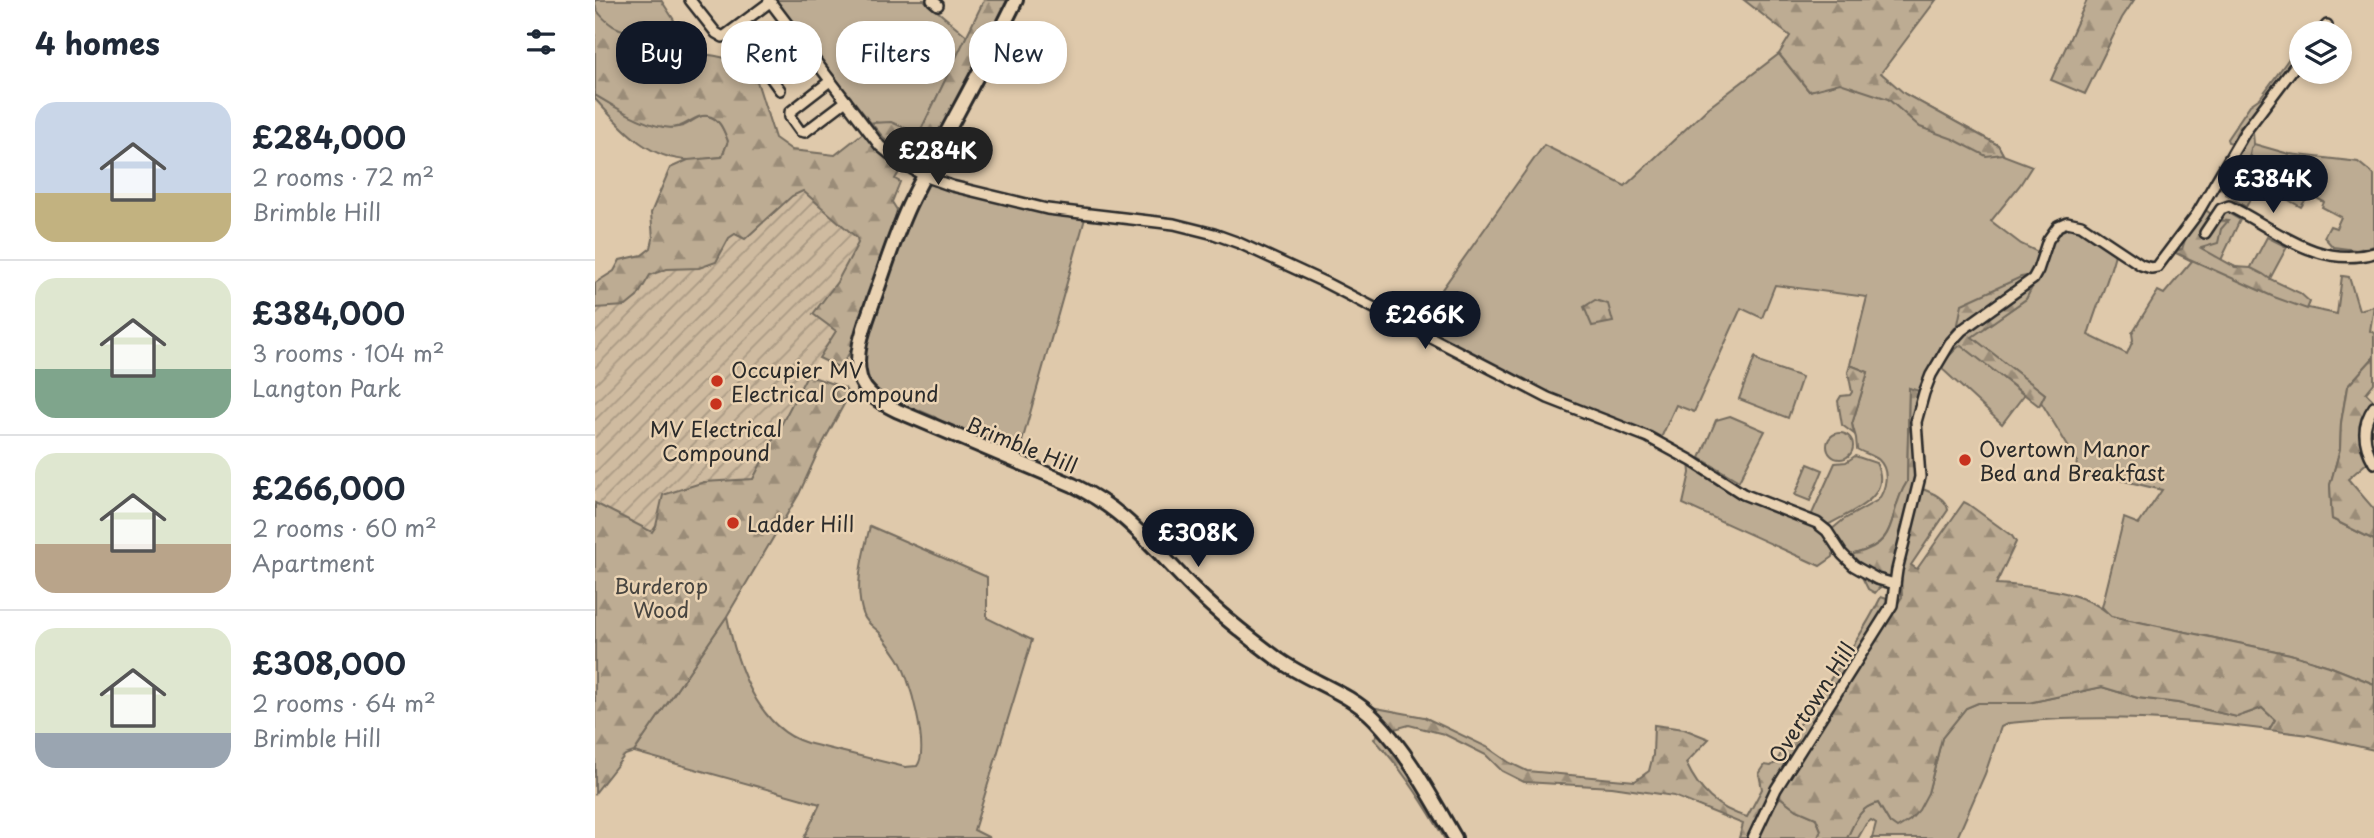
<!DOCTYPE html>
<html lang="en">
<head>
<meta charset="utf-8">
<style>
  body { margin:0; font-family:"Playpen Sans",sans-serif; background:#f2f2f3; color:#1f2937; height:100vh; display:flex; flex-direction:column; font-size:26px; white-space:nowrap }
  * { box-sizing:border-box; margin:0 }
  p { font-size:23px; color:#747a83 }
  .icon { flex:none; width:38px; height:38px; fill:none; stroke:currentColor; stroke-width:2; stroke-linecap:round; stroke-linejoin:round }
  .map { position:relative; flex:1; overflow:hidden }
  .details { display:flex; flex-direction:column; background:#fff; width:595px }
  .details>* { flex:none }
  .hud { position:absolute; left:21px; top:21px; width:665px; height:63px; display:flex; gap:14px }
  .fabs { position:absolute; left:1694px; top:21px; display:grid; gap:14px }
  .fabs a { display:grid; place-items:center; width:63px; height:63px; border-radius:50%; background:#fff; box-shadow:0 4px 10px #0003; font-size:35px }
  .price { position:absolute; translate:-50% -60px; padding:0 16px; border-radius:24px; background:#111827; color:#fff; font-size:23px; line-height:46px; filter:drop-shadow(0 2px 4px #0008) }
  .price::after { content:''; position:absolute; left:50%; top:42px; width:21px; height:16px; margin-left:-10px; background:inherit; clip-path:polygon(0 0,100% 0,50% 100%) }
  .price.current { background:#222; color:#fff }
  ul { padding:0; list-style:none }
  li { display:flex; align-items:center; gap:21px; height:175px; padding:0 35px }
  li+li { border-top:2px solid #e0e1e3 }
  li span { display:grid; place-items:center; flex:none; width:196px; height:140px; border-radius:21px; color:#555 }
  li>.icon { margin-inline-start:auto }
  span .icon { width:84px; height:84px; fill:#fffc; stroke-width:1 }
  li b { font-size:30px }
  h2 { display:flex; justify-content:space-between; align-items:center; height:84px; padding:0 35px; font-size:30px }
  .chip { padding:0 24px; border-radius:28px; background:#fff; box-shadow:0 4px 10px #0003; font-size:24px; line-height:63px }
  .chip.current { background:#111827; color:#fff }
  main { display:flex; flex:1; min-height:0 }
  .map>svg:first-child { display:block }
  .industrial { fill:url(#industrial-furrows) }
  .green { fill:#bdac93; stroke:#746c5f; stroke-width:2 }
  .forest { fill:url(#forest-firs); stroke:#746c5f; stroke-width:2 }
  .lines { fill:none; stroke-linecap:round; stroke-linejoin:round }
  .minor-casing { stroke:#2b2b2b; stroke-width:14 }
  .major-casing { stroke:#2b2b2b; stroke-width:18 }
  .minor { stroke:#ead3b3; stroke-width:9 }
  .major { stroke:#ead3b3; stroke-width:12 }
  .poi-dot { fill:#c8321e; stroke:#ead3b3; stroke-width:2.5 }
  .labels { text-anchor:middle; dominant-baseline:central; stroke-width:5; stroke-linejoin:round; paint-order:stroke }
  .poi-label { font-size:21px; fill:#2b2b2b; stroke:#ead3b3; text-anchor:start }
  .street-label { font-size:21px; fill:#2b2b2b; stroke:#ead3b3 }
  .park-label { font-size:21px; fill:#484540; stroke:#ead3b3 }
</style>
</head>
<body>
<main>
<section class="details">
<h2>4 homes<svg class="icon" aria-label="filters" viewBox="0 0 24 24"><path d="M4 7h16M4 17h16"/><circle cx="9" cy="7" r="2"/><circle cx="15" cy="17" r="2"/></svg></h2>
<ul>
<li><span style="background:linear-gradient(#c9d6e8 65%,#c2b280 0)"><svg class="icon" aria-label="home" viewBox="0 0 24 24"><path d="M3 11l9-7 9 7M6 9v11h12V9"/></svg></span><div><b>£284,000</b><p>2 rooms · 72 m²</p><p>Brimble Hill</p></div></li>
<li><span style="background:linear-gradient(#dfe7d0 65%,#7fa58c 0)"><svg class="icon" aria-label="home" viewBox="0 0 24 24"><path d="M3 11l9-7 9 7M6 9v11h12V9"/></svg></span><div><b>£384,000</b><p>3 rooms · 104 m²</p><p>Langton Park</p></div></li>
<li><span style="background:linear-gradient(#dfe7d0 65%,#b9a48a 0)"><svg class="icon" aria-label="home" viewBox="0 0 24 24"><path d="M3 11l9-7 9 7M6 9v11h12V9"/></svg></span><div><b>£266,000</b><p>2 rooms · 60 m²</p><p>Apartment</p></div></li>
<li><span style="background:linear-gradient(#dfe7d0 75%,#9aa5b1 0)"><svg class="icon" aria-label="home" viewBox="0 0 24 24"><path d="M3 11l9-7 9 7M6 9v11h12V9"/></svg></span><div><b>£308,000</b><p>2 rooms · 64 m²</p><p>Brimble Hill</p></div></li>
</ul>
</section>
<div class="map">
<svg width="1779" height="838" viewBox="0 0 1779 838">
  <defs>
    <pattern id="industrial-furrows" width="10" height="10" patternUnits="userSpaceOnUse" patternTransform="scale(1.75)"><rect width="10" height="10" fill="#cfbba0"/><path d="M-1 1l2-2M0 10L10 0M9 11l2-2" fill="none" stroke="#a89883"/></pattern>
    <pattern id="forest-firs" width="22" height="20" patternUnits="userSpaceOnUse" patternTransform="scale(1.75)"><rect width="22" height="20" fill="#bdac93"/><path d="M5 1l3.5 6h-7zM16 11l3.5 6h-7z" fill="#9a8c78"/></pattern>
  </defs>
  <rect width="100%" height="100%" fill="#dfc9ab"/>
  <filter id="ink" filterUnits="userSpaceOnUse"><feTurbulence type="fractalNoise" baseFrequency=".0143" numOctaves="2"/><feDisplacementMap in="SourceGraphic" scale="14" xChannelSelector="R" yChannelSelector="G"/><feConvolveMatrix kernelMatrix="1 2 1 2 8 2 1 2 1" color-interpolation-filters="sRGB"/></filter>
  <g filter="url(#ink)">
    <polygon class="industrial" points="208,190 262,237 263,243 242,282 218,314 242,330 212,375 158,479 134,482 68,495 61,526 57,532 0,503 0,308 31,306 42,297 55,275 72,269 104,268 121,262 133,238 139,234 150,239 197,196"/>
    <g class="green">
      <path d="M0,0h66l13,20 -22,19c-22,-5 -57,-12 -57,-39z"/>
      <polygon points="179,0 329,0 372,36 324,134 280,122 276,123"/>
      <path d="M1184,54l30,37 31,-9 65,12 93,51 5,10 29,11 -12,19 -29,36 30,23 19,9 -9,23 -73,48 -17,22 -22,46 -10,-4 -2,94c-21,32 -5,60 -53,72l1,9 -11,-10 -13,-23 12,-10 35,-20c8,-11 12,-29 1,-40 -6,-5 -16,-7 -22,-11l-1,-11 -4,-14 16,-52 -18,-7 17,-68 -92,-12 -13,33 -21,-10 -47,104 -18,-7 -15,33 -99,-39 -146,-73 128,-181 81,41 83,-78z"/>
      <path d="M0,95c22,12 62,39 88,31 8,-3 15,-12 25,-10 12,3 16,15 20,25l-6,16c-11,1 -22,3 -33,3 -42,-1 -68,-33 -94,-61z"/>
      <path d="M1659,144l35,10 62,7 7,1 16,13v71l-18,4 -23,-3 -9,-10 6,-11 6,2 5,-11 -19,-10 2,-5 -15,-8 -8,13 -23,-13c-4,-22 -16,-22 -28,-39l1,-7z"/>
      <polygon points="1644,166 1649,167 1664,182 1651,207 1631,194 1636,188 1634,177"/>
      <path d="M332,184l101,26 58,5 -68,241 -72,-30 -11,-9 -14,-6 -1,2c-21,-7 -49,-15 -56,-39 -8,-27 47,-164 63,-190z"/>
      <path d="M1631,212l14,8 -19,40 27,13 19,-36 20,10 -21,39 42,22 29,6 5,-38 7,1 10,33 15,-4 -4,25 4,2v24l-27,30 -6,36 -1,26 -10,36 2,34 42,21v144l-45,-18 -39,-12 -180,-38 -8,-9 22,-89 15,6 23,-34 -58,-14 -29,1 2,-16 -36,-59 4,-8 -74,-57 55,-38 32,-70 16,-5 41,30c-7,28 -19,53 -27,81l39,19 6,-14 -1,-7 26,-42 6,3 28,-33 -18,-9 3,-3 10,1 28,-22z"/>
      <polygon points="1366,344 1429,395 1407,424 1344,366"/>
      <polygon points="1160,357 1166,363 1207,377 1193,418 1144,399"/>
      <polygon points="1135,416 1170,431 1144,481 1105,458 1121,420"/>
      <circle cx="1245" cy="446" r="13"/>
      <path d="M1260,456l21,7c18,35 -25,48 -50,63l-15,-10 24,-53 11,-1z"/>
      <path d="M1094,462c15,10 30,22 46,30 26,12 103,28 98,65l-13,9 -137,-62 7,-31z"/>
      <polygon points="1213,464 1228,470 1215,501 1200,495"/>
      <path d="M275,526l117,51v41l45,22 -58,190 16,8h-186l16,-34 -186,-52 93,-136c9,47 30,112 80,127l98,24 12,-1c13,-16 -8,-91 -19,-108 -6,-9 -12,-18 -19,-26 -5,-5 -12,-9 -15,-16 -11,-28 -1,-61 6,-90z"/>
      <path d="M1507,687l36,11 40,5 59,14 25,-9 13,12 -6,10c-84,-11 -176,-16 -260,-7l-8,4 -16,47 -28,64h-85l4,-15 -5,-3 -5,4 -8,14h-11c8,-17 12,-31 31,-35l12,20 38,-30 14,-55 24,-30 12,-5h50z"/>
      <polygon points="1185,797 1202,810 1221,818 1226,830 1223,838 1164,838 1170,821"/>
    </g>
    <g class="forest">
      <polygon points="389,0 417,0 331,160 316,153 312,158 293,143 276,123 296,122 324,134"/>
      <polygon points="1149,0 1341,0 1286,73 1310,94 1403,145 1408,154 1391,156 1358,139 1325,127 1293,99 1245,83 1214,91 1184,54 1195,36"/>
      <polygon points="1492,0 1539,0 1527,18 1490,94 1456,80"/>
      <path d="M0,8c19,26 29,20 55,30 7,3 3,2 8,7 5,4 15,6 21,7 27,2 56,3 76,23l20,63 17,12 43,5 28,-22 38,36 -6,10 5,3 -8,20 5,8c-7,32 -35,140 -59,157l-19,-9 17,-27 -23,-17 24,-32 21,-39 -1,-5 -54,-47 -11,5 -47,43 -10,-5 -6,4 -13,24 -17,6 -32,1 -17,6 -13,22 -11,9 -31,2v-25l19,-12 6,-11 22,-5 9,-7 2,-9 -2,-26 19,-45 18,-8 34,-3 6,-16c-4,-10 -8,-23 -20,-25 -12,-2 -20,9 -31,11 -24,5 -62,-20 -82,-32z"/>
      <polygon points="1706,42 1706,53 1643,137 1637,143 1633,142 1632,139 1655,105 1665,98"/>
      <path d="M1655,131l3,2 1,11 -3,4 -1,7c12,17 24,17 28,39l-19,-12 -15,-15 -5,-1 -10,11 2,12 -5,5 -13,-15 14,-26z"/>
      <polygon points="1609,209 1625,220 1633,221 1626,229 1623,243 1606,248 1640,267 1656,268 1668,274 1675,279 1705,293 1715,302 1712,309 1679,297 1579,252 1587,249 1590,240"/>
      <path d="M1444,274l-13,25 -54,38 73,57 -6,12 -78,-61 -7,5 -35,42 -4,94c12,5 31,10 33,24l-37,55 6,4 47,-67 4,2 44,32 4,6 -20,42c34,2 89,6 115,32l179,38 39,12 45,18v66l-65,-15 -40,-5 6,-10 -13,-12 -25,9 -59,-14 -40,-5 -36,-11 -74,16h-50l-12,5 -24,30 -14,55 -9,17 -9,10 -13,8 -7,-5 -12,-20c-19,4 -23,19 -31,35h-29l3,-8 -5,-12 -19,-8 -17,-13 -15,24 -6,17h-20l4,-14 -69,-28 -62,-9 -88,-5 -22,-11 -16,-16 -42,-21 -35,-9 -14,4 -13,-11 -6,-10 48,9 63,30 23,16 17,8 108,10 14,-10 4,-16 1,-30 30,4 25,10 -23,24c13,28 31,46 61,54l15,-28 -3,-15 6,-9 6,1 5,-4c33,-57 76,-107 105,-165l9,3 -1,17 13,-20 -1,-24 -14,6 -12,14 -7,-4 -16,-32 2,-3c48,-11 32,-40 53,-72l2,-94 10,3 22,-45 17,-22 4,-20 59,-27z"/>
      <polygon points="1000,300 1013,304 1018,322 997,326 989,307"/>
      <polygon points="1779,357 1779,383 1771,393 1779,401 1779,406 1775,411 1774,461 1753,479 1779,509 1779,540 1737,519 1735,485 1745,449 1746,423 1752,387"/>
      <polygon points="1255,365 1273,372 1257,424 1259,434 1247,425 1243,401 1246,396 1255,395 1257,392 1253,372"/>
      <polygon points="212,375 250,388 254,395 222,454 204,494 132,616 39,752 30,755 0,793 0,503 57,532 61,526 68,495 109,482 158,479"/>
      <path d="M782,735l10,4 34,48 30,51h-7c-20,-35 -42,-70 -70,-99z"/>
    </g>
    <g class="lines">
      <defs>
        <g id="minor">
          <polyline points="95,0 121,33 128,37 175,2"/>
          <polyline points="174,0 285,146 301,159 329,176 357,186 452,209 579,224 619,234 644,243 729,282 953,398 1053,437 1097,461 1148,494 1222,523 1232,531 1247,554 1259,566 1282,579 1300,584"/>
          <polyline points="337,0 343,5"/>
          <polyline points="1725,33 1732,25"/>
          <polyline points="154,48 185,90"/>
          <polyline points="171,70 206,43"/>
          <polyline points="235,81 195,112 195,117 205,131 210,132 251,101"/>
          <path d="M1610,233l16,-24 8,-3c47,23 88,63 145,47"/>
          <path d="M1779,407c-13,18 -11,37 0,56"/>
          <polyline points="1158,838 1181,789 1297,605 1302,570 1325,477 1321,422 1329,393 1336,375 1355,343 1367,330 1438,279 1443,270 1453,240 1463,226 1472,222 1486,225 1546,265 1556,268 1562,267 1602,214 1650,132 1706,58"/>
        </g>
        <path id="major" d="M421,0c-33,68 -70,132 -104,199 -16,32 -26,67 -38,100 -8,24 -21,52 -14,78 4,17 23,27 38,34l175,74c56,27 81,65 124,107 25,25 54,47 82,68 31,22 70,32 96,59 33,34 56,78 80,119"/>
      </defs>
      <use href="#minor" class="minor-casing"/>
      <use href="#major" class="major-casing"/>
      <use href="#minor" class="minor"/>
      <use href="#major" class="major"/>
    </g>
  </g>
  <g class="poi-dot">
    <circle cx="122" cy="381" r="7"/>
    <circle cx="121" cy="404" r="7"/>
    <circle cx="1370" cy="460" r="7"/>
    <circle cx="138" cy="523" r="7"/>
  </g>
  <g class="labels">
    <g class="poi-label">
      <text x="136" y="369">Occupier MV<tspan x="136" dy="24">Electrical Compound</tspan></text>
      <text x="121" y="428" text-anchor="middle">MV Electrical<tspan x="121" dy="24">Compound</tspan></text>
      <text x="1384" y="448">Overtown Manor<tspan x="1384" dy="24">Bed and Breakfast</tspan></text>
      <text x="152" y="523">Ladder Hill</text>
    </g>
    <g class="street-label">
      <text transform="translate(427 444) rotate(22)">Brimble Hill</text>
      <text transform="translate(1216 702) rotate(-57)">Overtown Hill</text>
    </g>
    <g class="park-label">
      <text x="66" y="585">Burderop<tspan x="66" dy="24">Wood</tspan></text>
    </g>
  </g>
</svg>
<div class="fabs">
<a><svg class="icon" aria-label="layers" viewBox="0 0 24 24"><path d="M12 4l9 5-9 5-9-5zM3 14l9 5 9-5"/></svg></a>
</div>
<b class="price current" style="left:343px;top:187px">£284K</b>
<b class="price" style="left:1678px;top:215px">£384K</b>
<b class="price" style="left:830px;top:351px">£266K</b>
<b class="price" style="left:603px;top:569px">£308K</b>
<div class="hud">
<a class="chip current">Buy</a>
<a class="chip">Rent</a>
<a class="chip">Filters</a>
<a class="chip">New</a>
</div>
</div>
</main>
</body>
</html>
